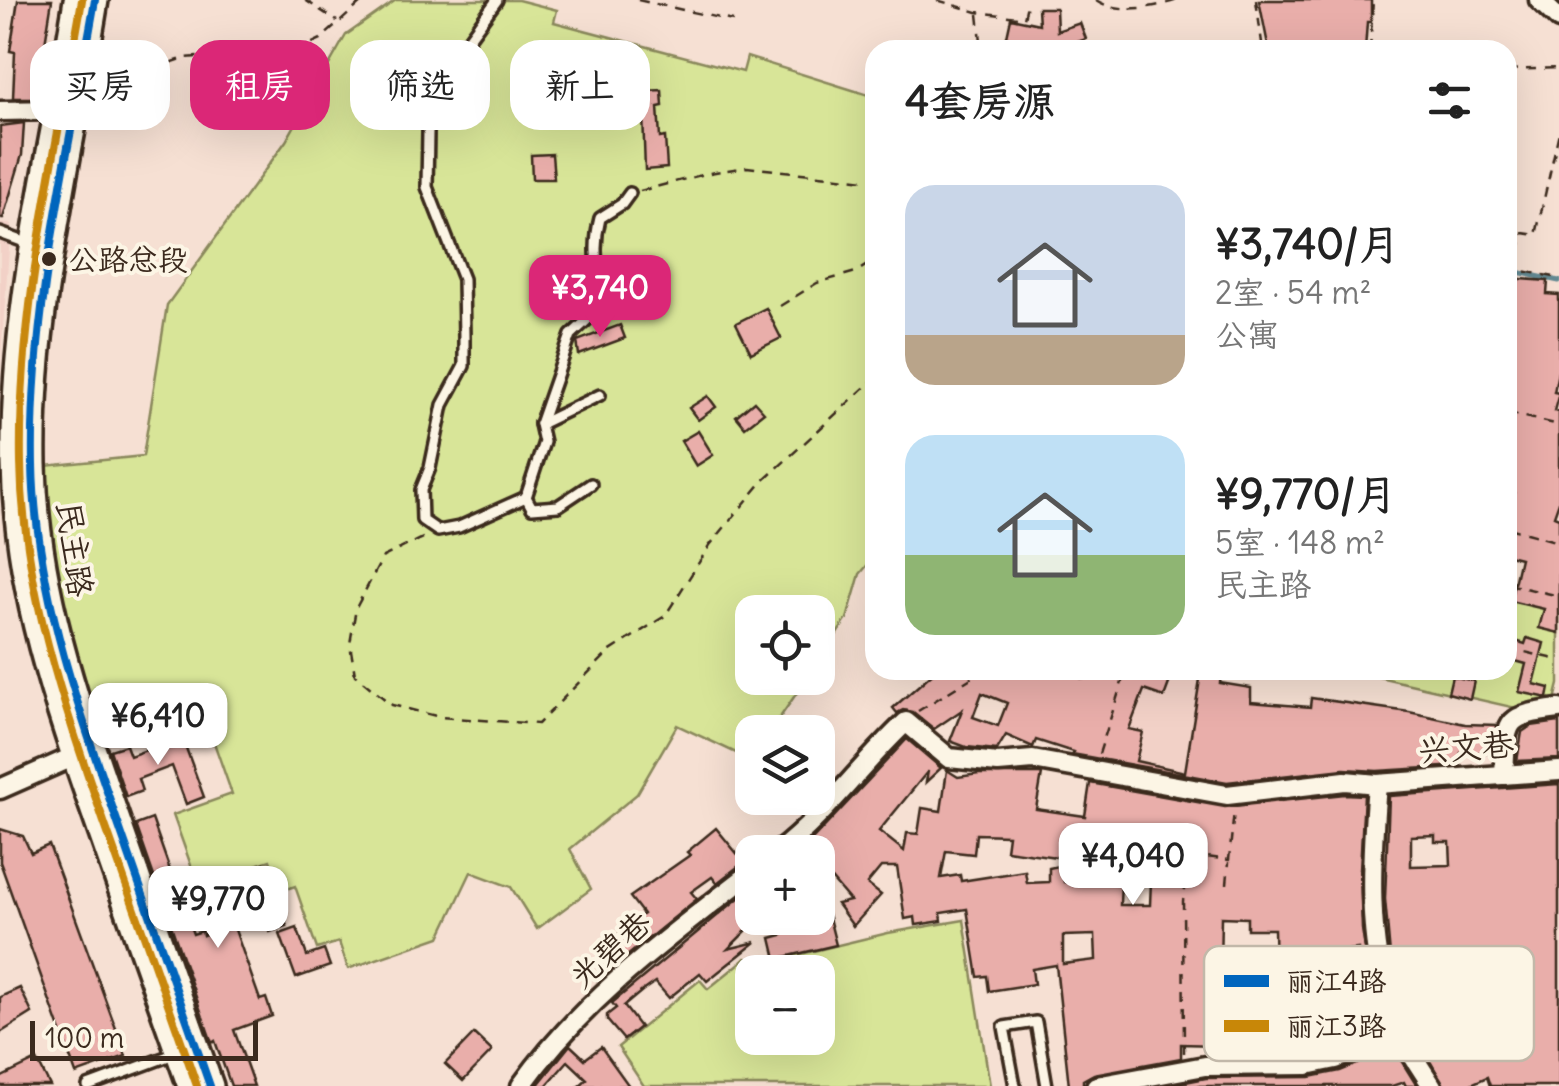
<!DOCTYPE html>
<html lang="zh">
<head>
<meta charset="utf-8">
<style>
  body { margin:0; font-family:Delius,"LXGW WenKai TC",sans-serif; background:#f2f2f2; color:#222; height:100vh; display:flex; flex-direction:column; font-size:38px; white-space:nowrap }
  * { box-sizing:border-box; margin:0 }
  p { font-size:32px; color:#767676 }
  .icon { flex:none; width:55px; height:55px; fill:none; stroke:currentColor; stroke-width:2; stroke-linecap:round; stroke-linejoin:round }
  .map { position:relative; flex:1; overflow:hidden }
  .side { position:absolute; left:865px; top:40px; width:652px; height:640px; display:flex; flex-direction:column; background:#fff; border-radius:30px; box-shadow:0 10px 40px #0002 }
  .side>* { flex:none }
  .top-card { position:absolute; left:30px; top:40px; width:685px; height:90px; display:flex; gap:20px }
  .buttons { position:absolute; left:735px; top:595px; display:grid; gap:20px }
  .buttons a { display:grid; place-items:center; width:100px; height:100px; border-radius:20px; background:#fff; box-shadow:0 10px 40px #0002; font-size:50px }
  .scale { position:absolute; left:30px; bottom:25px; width:228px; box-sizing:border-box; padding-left:10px; border:5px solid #3b2a1e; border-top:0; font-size:28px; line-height:35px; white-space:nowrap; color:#3b2a1e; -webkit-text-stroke:8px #fcf5e5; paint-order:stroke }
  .price { position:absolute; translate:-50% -85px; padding:0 22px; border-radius:20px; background:#fff; color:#222; font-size:32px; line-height:65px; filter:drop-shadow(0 2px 5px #0008) }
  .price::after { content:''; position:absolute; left:50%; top:60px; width:30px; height:22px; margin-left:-15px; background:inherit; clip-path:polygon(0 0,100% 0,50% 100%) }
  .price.current { background:#db2777; color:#fff }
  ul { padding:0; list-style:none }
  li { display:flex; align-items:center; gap:30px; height:250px; padding:0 40px }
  li span { display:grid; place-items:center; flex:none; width:280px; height:200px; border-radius:30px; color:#555 }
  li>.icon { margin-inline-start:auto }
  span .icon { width:120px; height:120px; fill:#fffc; stroke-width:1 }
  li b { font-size:42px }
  h2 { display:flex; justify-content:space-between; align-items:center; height:120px; padding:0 40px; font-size:42px }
  .chip { padding:0 35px; border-radius:30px; background:#fff; box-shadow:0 10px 40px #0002; font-size:35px; line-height:90px }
  .chip.current { background:#db2777; color:#fff }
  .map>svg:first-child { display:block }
  .built { fill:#f2d1c7 }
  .green { fill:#d8e598; stroke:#8a885b; stroke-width:2.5; fill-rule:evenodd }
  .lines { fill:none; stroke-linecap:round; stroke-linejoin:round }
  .stream { stroke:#648992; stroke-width:5 }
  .building { fill:#e9aeaa; stroke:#3b2a1e; stroke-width:2.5; fill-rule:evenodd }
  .lane-casing { stroke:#3b2a1e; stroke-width:16 }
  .street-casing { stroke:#3b2a1e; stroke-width:25 }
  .secondary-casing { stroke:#3b2a1e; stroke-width:32 }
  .path { stroke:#3b2a1e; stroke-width:2.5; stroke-dasharray:10 8; stroke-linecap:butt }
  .lane { stroke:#fcf5e5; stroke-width:9 }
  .street { stroke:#fcf5e5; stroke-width:18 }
  .secondary { stroke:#fcf5e5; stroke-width:25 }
  .bus-1-casing { stroke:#fcf5e5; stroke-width:15 }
  .bus-2-casing { stroke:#fcf5e5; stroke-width:15 }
  .bus-1 { stroke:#0065bd; stroke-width:8 }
  .bus-2 { stroke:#c88708; stroke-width:8 }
  .bus-dot { fill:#3b2a1e; stroke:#fcf5e5; stroke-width:4 }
  .labels { text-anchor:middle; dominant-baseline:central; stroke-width:8; stroke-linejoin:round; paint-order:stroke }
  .bus-label { font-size:30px; fill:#3b2a1e; stroke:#fcf5e5; text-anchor:start }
  .street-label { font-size:32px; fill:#3b2a1e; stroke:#fcf5e5 }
  .key { fill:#fcf5e5; stroke:#c2b8a9; stroke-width:2.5 }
  .key-label { font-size:28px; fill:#3b2a1e }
</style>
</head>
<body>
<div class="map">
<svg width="1559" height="1086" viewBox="0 0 1559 1086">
  <rect width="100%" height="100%" fill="#f6e0d3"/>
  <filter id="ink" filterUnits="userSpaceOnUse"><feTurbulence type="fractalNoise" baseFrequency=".01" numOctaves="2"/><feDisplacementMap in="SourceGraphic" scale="20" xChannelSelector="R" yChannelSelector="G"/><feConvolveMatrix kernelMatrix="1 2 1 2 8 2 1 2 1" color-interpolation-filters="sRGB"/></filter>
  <g filter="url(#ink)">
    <g class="built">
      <polygon points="0,223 11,224 0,366"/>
      <polygon points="1129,670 1200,670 1196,702 1217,706 1205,787 1100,766 1110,723"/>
    </g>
    <g class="green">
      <polygon points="396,0 518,0 557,10 554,22 743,72 747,57 875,97 875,556 860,574 847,619 818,662 818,612 752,612 752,678 807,678 770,732 752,732 751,760 677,725 637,794 570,849 591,889 537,929 511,887 471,872 440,937 348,969 339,942 317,949 295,886 281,891 270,860 198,885 173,815 232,794 204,714 131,738 120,706 91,715 52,575 44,466 143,456 167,305 286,141 346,35"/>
      <polygon points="1508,594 1553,605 1559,611 1559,684 1555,700 1530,703 1520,709 1348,670 1508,670"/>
      <path d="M964,920l26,166h-346l-26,-39 82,-67 8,9 38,-31 26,3 116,-28zM752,972h66v66h-66z"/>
    </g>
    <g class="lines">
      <polyline class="stream" points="1508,270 1559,281"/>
    </g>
    <g class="building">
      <polygon points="18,0 52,0 43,56 37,55 35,98 13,98 15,52 10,51"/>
      <polygon points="1259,0 1371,0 1371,22 1367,22 1365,50 1269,50"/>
      <polygon points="1038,8 1056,8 1057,31 1080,23 1086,39 1069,45 1071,50 1040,50 1038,46 1028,50 1004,50 1011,18 1039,24"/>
      <polygon points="623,85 624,92 662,90 663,106 658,107 660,138 665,137 667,168 645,170 643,114 578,118 577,109 554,110 553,93 575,92 575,87"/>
      <polygon points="24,123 22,155 3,218 0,218 0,126"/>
      <polygon points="552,154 554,179 532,179 531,155"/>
      <polygon points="1508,278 1548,281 1547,294 1559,295 1559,367 1554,392 1559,393 1554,411 1559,412 1559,502 1554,516 1559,518 1559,633 1539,628 1544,609 1510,601 1520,558 1508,555 1508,512 1514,493 1508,490"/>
      <polygon points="766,308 781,338 751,353 736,323"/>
      <polygon points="620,325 625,338 579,355 577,341"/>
      <polygon points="708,396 716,407 698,420 689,408"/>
      <polygon points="754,401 764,412 745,427 736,416"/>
      <polygon points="698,431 713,455 696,466 681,441"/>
      <polygon points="1527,638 1544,643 1534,684 1550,688 1548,698 1519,692 1526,664 1508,659 1509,639 1525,644"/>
      <path d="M936,670h122l25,9 3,-9h88l-10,27 -20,-7 -15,39 14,3 -7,29 49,11 16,-99 20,3 -1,7 31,5v14l59,5 1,-9 98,14 56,12 32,1 -4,27 -32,1 -1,13 -83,5 -33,-2 -117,13 -155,-28 1,-2 -37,-12 -3,7 -27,-12 -9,15 -31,-3 -16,-6 12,-31 -28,19 -21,-17 -10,-2 -6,3 -4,-5zM982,693l25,10 -9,23 -25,-9z"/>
      <polygon points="1452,676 1474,681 1470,699 1448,693"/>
      <polygon points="1559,722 1559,759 1517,761 1522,732 1531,726"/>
      <polygon points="182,737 204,797 186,804 172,766 138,779 142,791 126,797 110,750 126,745 130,756"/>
      <path d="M907,739l34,29 -15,14 2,-11 -49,60 25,20 3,-18 11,1 4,-26 19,3 6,-41 11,7 21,-3h63l-6,35 49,7 5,-33 135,24 120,-13 19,1 -4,75 2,59 9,59 12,38 -51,21 -26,6h-89v-8l-36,-1v14l-87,16 -11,6v6h-14l-13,-121 -24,4 2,15 -45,7 -2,-15 -9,1 -11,-68 -26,4 1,8 -26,4 -1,-8 -10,2 -8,-52h-16l-14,17 14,11 -28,31 -16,-22 13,-3 -23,-27 -9,6v-28h-17zM976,834l32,1 -2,15 57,8 26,2 2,-21 37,6 -2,19 36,3 -1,13h-10l-1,25h-30l1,-24 -57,1 -1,-17 -14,3v14l-22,1 -2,-12 -64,10 -1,-6 -19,3 5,-27 28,3zM1221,917l26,1v11h27l1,41 -55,-1zM1095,935l1,25 -33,4v-28zM1358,949l3,25 -28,2 -1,-24zM1343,992l1,31 -36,1v-31z"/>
      <path d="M1559,784v302h-69l-3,-9 -20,9h-23l-38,-68 -16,-63 -5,-56 4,-103zM1435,835v7h15l1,23 -40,1v-30zM1499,980l4,21 -45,17 -12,-35z"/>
      <polygon points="152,819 178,893 264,863 287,926 270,932 266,921 258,924 245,889 184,910 193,934 202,931 203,935 233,924 260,1000 266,998 272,1016 234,1030 254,1086 231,1086 215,1041 212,1043 136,825"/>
      <polygon points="716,828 744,862 717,883 712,877 691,892 697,899 615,966 603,947 643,914 630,897 690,855 687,852"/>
      <polygon points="0,829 23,836 31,853 49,845 126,1056 76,1074 0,862"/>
      <polygon points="752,887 752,899 745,906 752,918 758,919 728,949 756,942 707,981 700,973 669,998 655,982 642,991 624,1006 640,1027 624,1040 607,1020 607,1015 616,1008 612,1003"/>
      <polygon points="822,890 836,945 776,959 771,938 782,935 778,918 818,918 818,891"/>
      <polygon points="297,928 307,956 324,950 330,966 296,978 280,934"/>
      <polygon points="20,988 32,1013 0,1033 0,997"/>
      <polygon points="474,1034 492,1051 463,1081 445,1064"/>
      <polygon points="570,1045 585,1059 601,1047 629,1086 579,1086 587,1079 568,1061 546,1086 537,1086"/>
      <polygon points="1394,1049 1417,1086 1406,1086 1404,1082 1392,1086 1165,1086 1206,1078 1310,1077 1340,1071"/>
      <polygon points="37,1060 50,1086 0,1086 0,1078"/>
    </g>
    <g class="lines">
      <defs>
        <g id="lane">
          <polyline points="497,0 448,67 435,97 428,132 427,187 463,279 464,338 464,366 443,405 430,468 421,490 422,520 438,531 459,527 526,497 544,442 540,424 600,395"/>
          <polyline points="0,233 30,244"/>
          <path d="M540,424l31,-89 29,-27c0,-35 -9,-55 0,-90l22,-14 8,-11"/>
          <polyline points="526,497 532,508 558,506 591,484"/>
          <polyline points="88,1086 174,1054"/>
          <polyline points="1015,1086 1004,1027 1036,1022 1047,1086"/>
        </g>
        <g id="street">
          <polyline points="1539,0 1559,19"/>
          <polyline points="0,111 59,110"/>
          <path d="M1504,775c3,-55 -2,-59 55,-66"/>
          <path d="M1377,784c-6,75 -11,156 14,229 9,26 26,49 41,73"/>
          <polyline points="0,789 75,756"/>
          <path d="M778,852c48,-37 83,-88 128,-130l43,36 49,5 35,-3 194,35 118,-14 32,3 182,-13"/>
          <path d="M521,1086c62,-87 147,-149 231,-214"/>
          <polyline points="1096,1086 1205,1066 1307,1065 1336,1059 1399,1033"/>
        </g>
        <g id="secondary">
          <path d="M77,0c-24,153 -65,308 -62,464 2,126 42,241 83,358 31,88 61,176 93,264"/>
          <path d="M95,0c-24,152 -65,310 -62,464 2,123 42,236 82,351 31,90 63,181 95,271"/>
        </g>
      </defs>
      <use href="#lane" class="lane-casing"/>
      <use href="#street" class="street-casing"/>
      <use href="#secondary" class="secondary-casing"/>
      <g class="path">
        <polyline points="305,0 337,21"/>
        <polyline points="638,0 733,21"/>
        <polyline points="937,0 977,12 1024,18 1028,0"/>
        <path d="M1096,0c20,14 59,8 81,0"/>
        <polyline points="1256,0 1263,50"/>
        <polyline points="978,14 982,50"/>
        <polyline points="1370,50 1373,0"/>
        <polyline points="1508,70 1559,68"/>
        <polyline points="102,85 185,58 302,48 321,39 364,0"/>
        <polyline points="640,191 709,173 747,167 875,181"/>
        <polyline points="1508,268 1559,278"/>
        <polyline points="1516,270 1523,233 1536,235 1559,132"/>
        <polyline points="780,306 817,283 856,272 875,260"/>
        <polyline points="1508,413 1559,425"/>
        <polyline points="1508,528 1559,542"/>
        <polyline points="423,538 383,557 356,608 350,644 355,675 392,705 440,717 538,724 609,652 665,616 710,545 762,482 875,378"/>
        <polyline points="1508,584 1559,596"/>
        <polyline points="1508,648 1559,660"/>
        <polyline points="918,711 984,670"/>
        <polyline points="1099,754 1126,670"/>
        <polyline points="1227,884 1229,862"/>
        <polyline points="1184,1053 1183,901 1191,855 1229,860 1234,811"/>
      </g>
      <use href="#lane" class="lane"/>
      <use href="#street" class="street"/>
      <use href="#secondary" class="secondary"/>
      <defs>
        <path id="bus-1" d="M95,0c-26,153 -65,307 -62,464 2,121 43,237 82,351 31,91 63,181 95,271"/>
        <path id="bus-2" d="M82,0c-26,153 -64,307 -61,463 2,125 43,243 83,359 31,88 62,176 93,264"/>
      </defs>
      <use href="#bus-1" class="bus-1-casing"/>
      <use href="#bus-2" class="bus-2-casing"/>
      <use href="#bus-1" class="bus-1"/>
      <use href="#bus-2" class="bus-2"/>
    </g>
  </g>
  <circle class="bus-dot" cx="49" cy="259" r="9"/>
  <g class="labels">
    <g class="bus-label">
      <text x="68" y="259">公路总段</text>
    </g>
    <g class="street-label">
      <text transform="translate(75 549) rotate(82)">民主路</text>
      <text transform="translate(1466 747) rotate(-4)">兴文巷</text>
      <text transform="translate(610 949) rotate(-42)">光碧巷</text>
    </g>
  </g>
  <rect x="1204" y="946" width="330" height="115" rx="15" class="key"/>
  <rect x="1224" y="975" width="45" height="12" fill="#0065bd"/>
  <rect x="1224" y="1020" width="45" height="12" fill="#c88708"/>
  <g class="key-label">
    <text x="1286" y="991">丽江4路</text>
    <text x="1286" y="1036">丽江3路</text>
  </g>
</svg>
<div class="buttons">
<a><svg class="icon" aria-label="locate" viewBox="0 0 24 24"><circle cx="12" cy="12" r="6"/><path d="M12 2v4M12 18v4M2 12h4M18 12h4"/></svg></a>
<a><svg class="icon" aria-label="layers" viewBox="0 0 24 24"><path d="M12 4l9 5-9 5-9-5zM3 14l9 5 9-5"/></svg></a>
<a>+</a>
<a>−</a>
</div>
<div class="scale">100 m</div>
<b class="price current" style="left:600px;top:340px">¥3,740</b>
<b class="price" style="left:158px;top:768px">¥6,410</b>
<b class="price" style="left:1133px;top:908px">¥4,040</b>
<b class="price" style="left:218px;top:951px">¥9,770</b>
<div class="top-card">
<a class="chip">买房</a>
<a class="chip current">租房</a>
<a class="chip">筛选</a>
<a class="chip">新上</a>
</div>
<section class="side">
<h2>4套房源<svg class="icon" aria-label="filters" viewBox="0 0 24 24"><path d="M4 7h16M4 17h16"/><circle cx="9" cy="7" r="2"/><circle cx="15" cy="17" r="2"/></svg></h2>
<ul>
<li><span style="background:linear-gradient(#c9d6e8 75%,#b9a48a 0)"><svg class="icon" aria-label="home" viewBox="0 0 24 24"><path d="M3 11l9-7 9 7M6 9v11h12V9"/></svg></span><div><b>¥3,740/月</b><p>2室 · 54 m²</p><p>公寓</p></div></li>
<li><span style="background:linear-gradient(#bfe0f5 60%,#8fb573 0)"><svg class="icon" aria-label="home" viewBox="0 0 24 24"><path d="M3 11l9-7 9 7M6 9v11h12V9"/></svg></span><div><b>¥9,770/月</b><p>5室 · 148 m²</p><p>民主路</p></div></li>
</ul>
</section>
</div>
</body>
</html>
